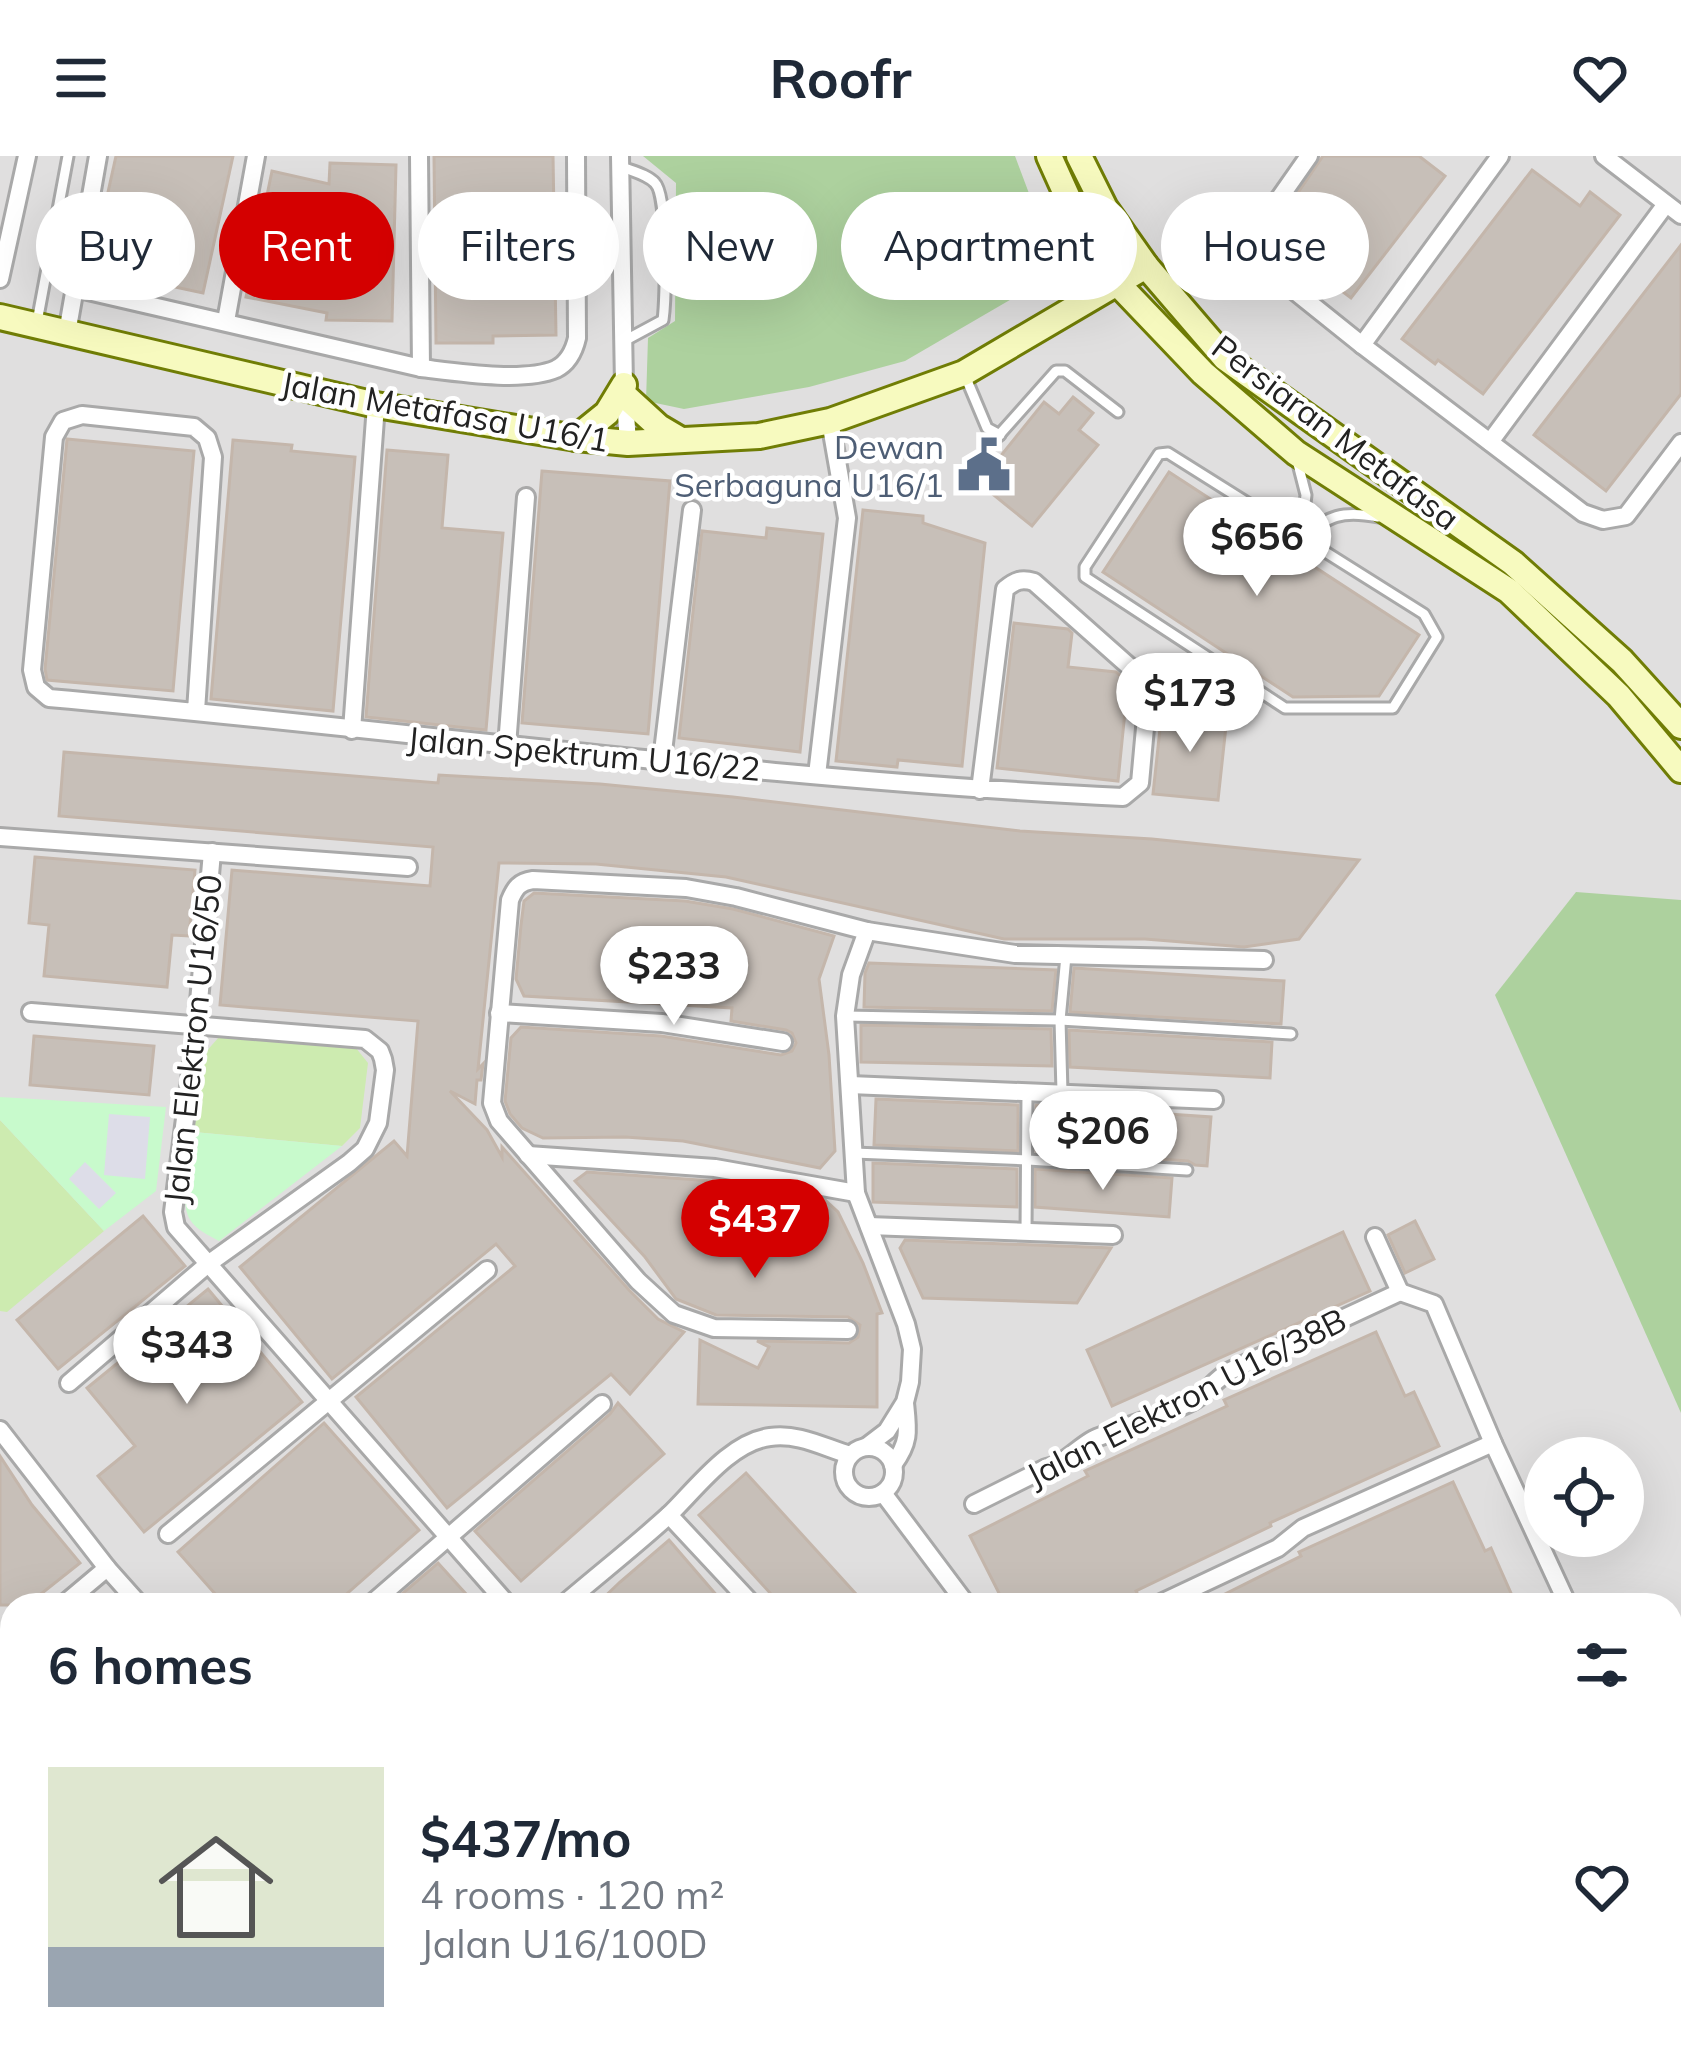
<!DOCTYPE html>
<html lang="en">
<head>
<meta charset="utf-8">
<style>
  body { margin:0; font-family:Mulish,sans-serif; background:#f6f6f7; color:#1f2937; height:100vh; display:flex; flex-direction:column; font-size:45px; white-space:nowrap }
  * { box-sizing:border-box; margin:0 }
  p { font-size:39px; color:#747a83 }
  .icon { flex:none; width:66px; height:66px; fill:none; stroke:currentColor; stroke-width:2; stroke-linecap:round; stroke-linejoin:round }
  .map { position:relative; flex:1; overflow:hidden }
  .side { position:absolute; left:0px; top:1437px; width:1683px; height:468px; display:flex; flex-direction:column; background:#fff; border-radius:36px 36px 0 0; box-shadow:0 12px 48px #0002 }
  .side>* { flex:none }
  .banner { position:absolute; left:36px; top:36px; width:1611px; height:108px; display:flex; gap:24px }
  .controls { position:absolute; left:1524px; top:1281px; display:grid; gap:24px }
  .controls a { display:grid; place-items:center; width:120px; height:120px; border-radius:50%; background:#fff; box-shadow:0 12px 48px #0002; font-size:60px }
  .price { position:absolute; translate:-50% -102px; padding:0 27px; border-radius:42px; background:#fff; color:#222; font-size:39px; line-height:78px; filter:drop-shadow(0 3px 6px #0008) }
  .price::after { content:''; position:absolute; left:50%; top:72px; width:36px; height:27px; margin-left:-18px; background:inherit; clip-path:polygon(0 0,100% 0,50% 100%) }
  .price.selected { background:#d40000; color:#fff }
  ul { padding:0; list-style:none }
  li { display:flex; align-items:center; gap:36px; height:300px; padding:0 48px }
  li+li { border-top:3px solid #e0e1e3 }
  li span { display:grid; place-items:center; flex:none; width:336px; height:240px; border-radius:0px; color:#555 }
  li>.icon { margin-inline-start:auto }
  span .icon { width:144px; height:144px; fill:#fffc; stroke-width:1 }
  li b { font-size:51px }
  h2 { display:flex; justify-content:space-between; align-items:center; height:144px; padding:0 48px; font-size:51px }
  .pill { padding:0 42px; border-radius:54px; background:#fff; box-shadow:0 12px 48px #0002; font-size:42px; line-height:108px }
  .pill.selected { background:#d40000; color:#fff }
  header { display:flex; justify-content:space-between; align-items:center; height:156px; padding:0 48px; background:#fff; font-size:54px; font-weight:700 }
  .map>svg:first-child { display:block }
  .residential { fill:#e0dfdf; fill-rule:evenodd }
  .commercial { fill:#f2dad9 }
  .education { fill:#ffffe5 }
  .grass { fill:#cdebb0 }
  .forest { fill:#add19e }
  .park { fill:#c8facc }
  .plaza { fill:#dddde8 }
  .building { fill:#c7bfb8; stroke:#c4b6ab; stroke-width:3 }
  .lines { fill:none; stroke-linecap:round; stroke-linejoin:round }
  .lane-casing { stroke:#a9a9a9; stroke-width:15 }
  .street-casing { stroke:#a9a9a9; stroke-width:22 }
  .secondary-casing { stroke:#707d05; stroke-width:30 }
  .lane { stroke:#fff; stroke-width:9 }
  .street { stroke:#fff; stroke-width:16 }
  .secondary { stroke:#f7fabf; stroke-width:24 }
  .labels { text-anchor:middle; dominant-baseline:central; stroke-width:9; stroke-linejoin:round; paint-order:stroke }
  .street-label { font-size:33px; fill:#222; stroke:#fff }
  .service-label { font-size:33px; fill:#4e5e75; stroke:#fff; text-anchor:end }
</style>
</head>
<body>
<header><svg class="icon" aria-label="menu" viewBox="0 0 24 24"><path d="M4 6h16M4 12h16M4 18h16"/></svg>Roofr<svg class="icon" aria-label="heart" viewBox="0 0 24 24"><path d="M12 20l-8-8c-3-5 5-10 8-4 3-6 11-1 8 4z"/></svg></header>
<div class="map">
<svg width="1681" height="1905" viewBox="0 0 1681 1905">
  <rect width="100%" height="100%" fill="#f2efe9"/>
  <g class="residential">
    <path d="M0,0h1681v1905h-1438l-15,-12h1443v-444h-1659v252l-12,-14zM1545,1302h78v78h-78z"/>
    <polygon points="0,1841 12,1854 12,1893 48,1893 60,1905 0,1905"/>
  </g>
  <polygon class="commercial" points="1681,1850 1681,1905 1609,1905 1625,1893 1671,1893 1671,1858"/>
  <polygon class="education" points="848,1893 1197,1893 1203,1905 860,1905"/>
  <g class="grass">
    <polygon points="219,881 356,892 368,907 360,972 342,990 194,976 204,898"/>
    <polygon points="0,964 104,1075 7,1156 0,1155"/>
  </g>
  <g class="forest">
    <polygon points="643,0 1015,0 1030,40 1068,110 905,205 809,231 684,253 646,245 648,182 675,165 676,27"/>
    <polygon points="1576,736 1681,744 1681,1257 1495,839"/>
  </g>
  <g class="park">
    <polygon points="0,941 166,951 156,1035 104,1075 0,964"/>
    <path d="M194,976l148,14 -123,95c-32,-16 -37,-25 -32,-61 3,-16 5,-32 7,-48z"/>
  </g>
  <g class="plaza">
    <polygon points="109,958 150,961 145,1023 104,1019"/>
    <polygon points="85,1006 116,1037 99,1053 69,1023"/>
  </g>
  <g class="building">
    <polygon points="116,0 233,0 203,137 91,113"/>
    <polygon points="434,0 553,0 556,179 493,180 493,187 436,187"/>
    <polygon points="1323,0 1419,0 1445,20 1351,142 1311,112 1305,121 1265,91 1267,82"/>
    <polygon points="330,7 396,9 392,165 326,164 327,157 246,141 272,15 329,28"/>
    <polygon points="1532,14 1580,50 1590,36 1620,59 1483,238 1438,204 1435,208 1402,183"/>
    <polygon points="1681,89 1681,238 1606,335 1534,279"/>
    <polygon points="1073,241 1093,257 1079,274 1098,289 1032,370 979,327 1044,246 1059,258"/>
    <polygon points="67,283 194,295 173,535 47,524 45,513"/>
    <polygon points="233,284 292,289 291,295 355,301 333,555 211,543"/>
    <polygon points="387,294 448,299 442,372 503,377 486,574 366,561"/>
    <polygon points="542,315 670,325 648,578 522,567"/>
    <polygon points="1169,316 1419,479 1379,540 1293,541 1103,416"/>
    <polygon points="863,354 923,360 923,367 985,387 962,610 898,604 897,611 836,605"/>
    <polygon points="767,372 823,378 800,596 679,582 702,375 766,382"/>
    <polygon points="1014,467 1068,473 1072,477 1068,511 1116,516 1128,526 1118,625 997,612"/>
    <polygon points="1162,554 1227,561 1218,644 1153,638"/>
    <polygon points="64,596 438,627 439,619 600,628 733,641 1020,675 1152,683 1359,704 1299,783 1244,791 1145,783 1004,783 726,721 596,708 499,707 478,913 483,908 481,924 477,924 475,948 450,935 487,974 502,1001 502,991 629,1134 658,1163 684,1176 630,1238 611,1218 447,1352 356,1241 515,1110 496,1088 332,1223 240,1111 394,985 407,1000 418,865 220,849 232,714 430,730 433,691 59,660"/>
    <polygon points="35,701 195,714 189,780 172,779 167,831 44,820 49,769 29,767"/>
    <polygon points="534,737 685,745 733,753 834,780 819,823 829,899 835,995 820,1012 683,985 625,981 543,982 522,972 510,958 505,945 511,882 521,871 661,880 781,899 792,895 796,887 792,877 786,874 731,865 732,852 524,840 516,823 521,769 524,745"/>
    <polygon points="869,807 1056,814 1052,855 864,851 865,817"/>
    <polygon points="1074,812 1284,825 1281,868 1070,856"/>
    <polygon points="861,869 1051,873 1052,910 861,906"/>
    <polygon points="1069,874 1272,886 1270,922 1070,911"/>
    <polygon points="34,880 154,890 149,939 30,929"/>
    <polygon points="876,943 1018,949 1018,995 874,989"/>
    <polygon points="1036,949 1211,961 1207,1010 1195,1009 1188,1005 1036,995"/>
    <polygon points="873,1007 1017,1013 1017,1051 873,1046"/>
    <polygon points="1035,1013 1172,1022 1169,1061 1035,1051"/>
    <polygon points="587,1016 713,1025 825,1044 838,1056 863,1107 882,1157 877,1158 877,1251 698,1248 700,1184 758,1212 769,1191 757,1185 849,1187 858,1181 860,1169 848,1161 716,1159 676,1143 645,1101 575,1025"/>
    <polygon points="143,1060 185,1110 58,1213 17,1164"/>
    <polygon points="1415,1065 1434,1103 1405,1117 1388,1079"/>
    <polygon points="1343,1076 1370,1135 1112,1250 1087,1194"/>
    <polygon points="905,1084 1111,1092 1077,1147 923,1142 900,1092"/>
    <polygon points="208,1133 302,1246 144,1376 98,1320 135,1290 87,1232"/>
    <polygon points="1376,1176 1405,1240 1414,1236 1439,1290 1270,1367 1271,1370 1136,1435 1138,1439 1118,1449 1005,1449 970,1380 1088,1320 1085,1315 1227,1250 1224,1244"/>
    <polygon points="618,1247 664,1298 521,1425 475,1375 610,1258"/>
    <polygon points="324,1267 419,1374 334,1449 225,1449 178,1396"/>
    <polygon points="0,1300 32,1349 80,1407 27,1449 0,1449"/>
    <polygon points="746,1317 866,1449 781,1449 699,1359"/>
    <polygon points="1453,1326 1485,1395 1491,1392 1514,1444 1503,1449 1203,1449 1301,1400 1299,1396"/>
    <polygon points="669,1384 725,1449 596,1449 620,1426"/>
    <polygon points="438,1407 476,1449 389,1449"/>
  </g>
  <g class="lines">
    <defs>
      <g id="lane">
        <path d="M620,10c11,5 27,8 35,17 13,13 11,116 8,137l-39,21"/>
        <polyline points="37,166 68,0"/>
        <polyline points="966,222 987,272 1000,279"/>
        <polyline points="983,297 1056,215 1065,215 1118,256"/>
        <polygon points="1168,297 1424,458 1437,481 1393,552 1285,552 1085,421 1085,411 1159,298"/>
        <polyline points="1297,304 1306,339 1301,381"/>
        <path d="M1301,381c29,-21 40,-27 77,-20"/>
        <polyline points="845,860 1060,864 1291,878"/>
        <polyline points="1062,936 1060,864 1066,800"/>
        <polyline points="854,997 1028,1004 1187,1014"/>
        <polyline points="1026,1075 1027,937"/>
        <polyline points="879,1893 890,1905"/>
        <polyline points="844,1905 856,1893"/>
        <polyline points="896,1905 900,1893"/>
        <polyline points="1060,1905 1073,1893"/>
      </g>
      <g id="street">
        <polyline points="419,0 421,212"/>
        <polyline points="620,0 624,229 628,287"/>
        <polyline points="1309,0 1255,77 1252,93 1261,108 1362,189 1583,357 1603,364 1626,360 1681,287"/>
        <polyline points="1604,0 1681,59"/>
        <polyline points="0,123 27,0"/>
        <path d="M75,132l346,80c34,4 103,15 135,1 12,-6 18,-18 21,-31l-1,-182"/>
        <polyline points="226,165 256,0"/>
        <polyline points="67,177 98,0"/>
        <polyline points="1362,189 1500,0"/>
        <polyline points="1490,286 1666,48"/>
        <path d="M196,555l17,-254 -6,-19 -13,-11 -112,-12 -19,6 -9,16 -22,233 4,17 13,11c358,32 715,82 1074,99l17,-14 9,-99 -115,-102c-13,-4 -19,-1 -29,7l-25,201"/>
        <polyline points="352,574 376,249"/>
        <polyline points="507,590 526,341"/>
        <polyline points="662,604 692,354"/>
        <polyline points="817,619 847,362 830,265"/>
        <polyline points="0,681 408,711"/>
        <polyline points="212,696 197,869 173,1056 176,1071 508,1449"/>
        <polyline points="31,856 365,883 380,895 383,903 385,914 378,967 365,993 349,1007 208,1108 69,1227"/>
        <polyline points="499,857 662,867 783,886"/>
        <polyline points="850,929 1214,944"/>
        <polyline points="528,999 715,1012 856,1037"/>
        <polyline points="869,1070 1113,1079"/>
        <polyline points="1375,1081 1400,1136"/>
        <polyline points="1400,1136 1434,1148 1493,1287 1568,1449"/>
        <path d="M848,1174l-134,-2 -40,-14 -36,-33 -139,-160 -7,-18 18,-203c5,-12 9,-18 23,-20l153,8 50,9 131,34 148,23 249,6"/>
        <polyline points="0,1274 107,1412 140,1449"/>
        <circle cx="869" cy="1316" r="25"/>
        <polyline points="866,1291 887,1275 905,1246 910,1226 912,1193 906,1168 856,1037 845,860 851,819 867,775"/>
        <path d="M893,1309c17,-23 15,-34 12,-62"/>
        <polyline points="883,1337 967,1449"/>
        <path d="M974,1348l72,-36c18,-3 31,-20 48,-29 32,-14 68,-22 99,-38 14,-8 22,-22 37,-30l170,-79"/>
        <polyline points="669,1359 753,1449"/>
        <polyline points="168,1378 487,1114"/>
        <polyline points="63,1449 107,1412"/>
        <polyline points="370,1449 602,1248"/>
        <path d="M563,1449c35,-30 72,-59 106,-90 27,-26 61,-73 101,-78 29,-4 53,10 80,18"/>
        <polyline points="1157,1449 1278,1392 1303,1372 1493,1287"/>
        <polyline points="0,1501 12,1491"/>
        <polyline points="1671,1877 1681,1869"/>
        <polyline points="451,1893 462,1905"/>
        <polyline points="611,1905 625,1893"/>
        <polyline points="1636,1905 1651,1893"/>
      </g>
      <g id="secondary">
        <polyline points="1049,0 1081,71 1118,128 1203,217 1296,297 1509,435 1619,540 1681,614"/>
        <polyline points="1079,0 1105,52 1146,110 1225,202 1513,407 1622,505 1681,570"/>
        <polyline points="0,161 376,249 576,282 628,287 759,280 830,265 964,217 1146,110"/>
        <polyline points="624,239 659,271 681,284"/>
        <polyline points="576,282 607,257 624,229"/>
        <polyline points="0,1748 12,1760"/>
        <polyline points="1671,1761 1681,1753"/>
        <polyline points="0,1798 12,1810"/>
        <polyline points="1671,1811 1681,1803"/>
        <polyline points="59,1893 75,1905"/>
        <polyline points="174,1893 189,1905"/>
        <polyline points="19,1905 29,1893"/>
        <polyline points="116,1905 133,1893"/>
        <polyline points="1499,1905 1511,1893"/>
        <polyline points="1553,1905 1566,1893"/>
      </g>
    </defs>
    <use href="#lane" class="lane-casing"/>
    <use href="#street" class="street-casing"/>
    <use href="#secondary" class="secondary-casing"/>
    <use href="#lane" class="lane"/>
    <use href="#street" class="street"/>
    <use href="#secondary" class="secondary"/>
  </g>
  <defs>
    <symbol id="civic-bare" viewBox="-9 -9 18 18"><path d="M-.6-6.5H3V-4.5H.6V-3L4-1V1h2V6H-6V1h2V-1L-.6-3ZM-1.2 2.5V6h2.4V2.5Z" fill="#5c6f8a" stroke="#fff" stroke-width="2.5" paint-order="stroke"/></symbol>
  </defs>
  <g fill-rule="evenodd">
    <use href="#civic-bare" x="946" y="271" width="76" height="76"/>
  </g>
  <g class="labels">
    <g class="street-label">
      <text transform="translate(445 255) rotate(10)">Jalan Metafasa U16/1</text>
      <text transform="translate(1336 276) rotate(37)">Persiaran Metafasa</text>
      <text transform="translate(584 597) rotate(5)">Jalan Spektrum U16/22</text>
      <text transform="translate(192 883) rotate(-84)">Jalan Elektron U16/50</text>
      <text transform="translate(1186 1241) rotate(-27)">Jalan Elektron U16/38B</text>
    </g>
    <g class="service-label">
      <text x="944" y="290">Dewan<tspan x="944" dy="38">Serbaguna U16/1</tspan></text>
    </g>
  </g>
</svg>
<div class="controls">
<a><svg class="icon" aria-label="locate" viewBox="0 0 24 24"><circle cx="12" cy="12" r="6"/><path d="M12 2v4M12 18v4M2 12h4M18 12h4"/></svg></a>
</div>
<b class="price" style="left:1257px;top:443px">$656</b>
<b class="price" style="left:1190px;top:599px">$173</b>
<b class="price" style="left:674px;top:872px">$233</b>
<b class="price" style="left:1103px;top:1037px">$206</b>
<b class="price selected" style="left:755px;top:1125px">$437</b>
<b class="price" style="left:187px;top:1251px">$343</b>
<div class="banner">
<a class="pill">Buy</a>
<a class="pill selected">Rent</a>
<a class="pill">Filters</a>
<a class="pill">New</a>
<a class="pill">Apartment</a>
<a class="pill">House</a>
</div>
<section class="side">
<h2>6 homes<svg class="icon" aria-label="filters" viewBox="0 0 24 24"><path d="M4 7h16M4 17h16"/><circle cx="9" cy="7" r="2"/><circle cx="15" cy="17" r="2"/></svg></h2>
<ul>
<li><span style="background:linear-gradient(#dfe7d0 75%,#9aa5b1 0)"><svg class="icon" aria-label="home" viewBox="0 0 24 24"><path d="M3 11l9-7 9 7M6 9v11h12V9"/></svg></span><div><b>$437/mo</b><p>4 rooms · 120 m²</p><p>Jalan U16/100D</p></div><svg class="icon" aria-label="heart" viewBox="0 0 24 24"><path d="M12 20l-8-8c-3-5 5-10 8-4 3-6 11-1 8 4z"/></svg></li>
</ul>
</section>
</div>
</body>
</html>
